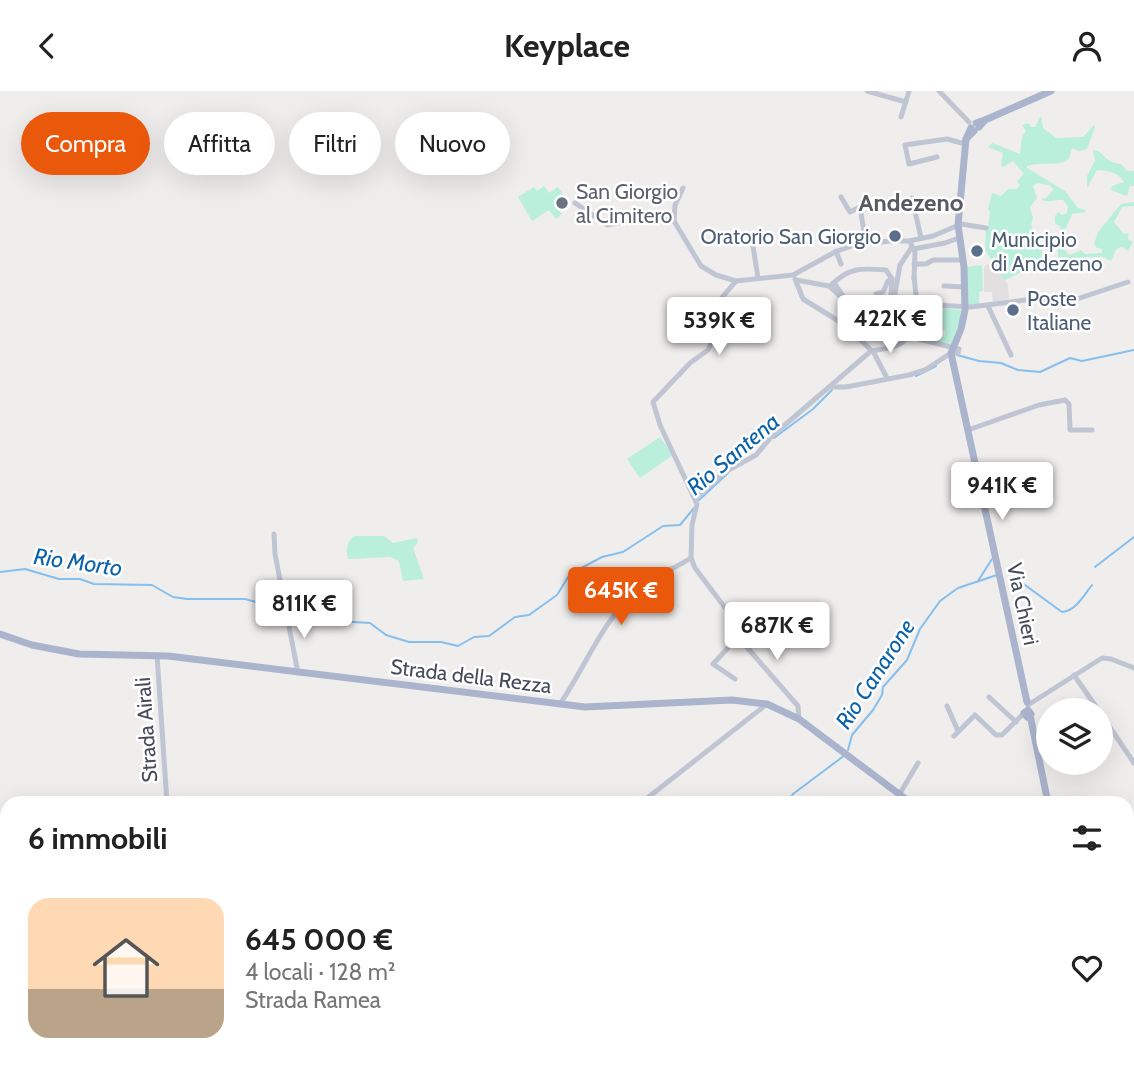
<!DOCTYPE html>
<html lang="it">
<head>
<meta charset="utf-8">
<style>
  body { margin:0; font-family:Cabin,sans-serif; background:#f6f6f6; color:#222; height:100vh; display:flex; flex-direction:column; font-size:26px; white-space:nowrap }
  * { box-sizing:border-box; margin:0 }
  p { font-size:23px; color:#767676 }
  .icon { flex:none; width:38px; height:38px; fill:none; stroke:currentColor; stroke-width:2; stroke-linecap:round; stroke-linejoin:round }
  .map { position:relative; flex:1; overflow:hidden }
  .panel { position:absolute; left:0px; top:705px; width:1134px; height:275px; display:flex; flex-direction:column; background:#fff; border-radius:21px 21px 0 0; box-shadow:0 7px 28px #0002 }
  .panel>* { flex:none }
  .guide { position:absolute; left:21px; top:21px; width:700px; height:63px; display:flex; gap:14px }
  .controls { position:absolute; left:1036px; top:607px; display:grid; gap:14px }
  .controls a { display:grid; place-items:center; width:77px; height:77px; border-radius:50%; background:#fff; box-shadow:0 7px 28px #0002; font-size:35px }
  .price { position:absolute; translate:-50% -60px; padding:0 16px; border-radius:7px; background:#fff; color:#222; font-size:23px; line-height:46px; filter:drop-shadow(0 2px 4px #0008) }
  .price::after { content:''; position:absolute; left:50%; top:42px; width:21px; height:16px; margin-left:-10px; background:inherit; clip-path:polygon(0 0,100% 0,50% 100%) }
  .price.on { background:#ea580c; color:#fff }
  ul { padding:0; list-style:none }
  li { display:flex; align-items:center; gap:21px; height:175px; padding:0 28px }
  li+li { border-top:2px solid #e0e0e0 }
  li span { display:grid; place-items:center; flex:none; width:196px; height:140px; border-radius:21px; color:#555 }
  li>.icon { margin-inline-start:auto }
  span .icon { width:84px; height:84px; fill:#fffc; stroke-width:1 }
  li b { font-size:30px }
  h2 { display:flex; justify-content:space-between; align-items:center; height:84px; padding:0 28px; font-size:30px }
  .chip { padding:0 24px; border-radius:32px; background:#fff; box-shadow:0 7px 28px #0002; font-size:24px; line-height:63px }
  .chip.on { background:#ea580c; color:#fff }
  header { display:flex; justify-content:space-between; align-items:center; height:91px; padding:0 28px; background:#fff; font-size:32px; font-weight:700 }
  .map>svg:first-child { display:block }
  .education { fill:#e1dfdf }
  .green { fill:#b9efdb }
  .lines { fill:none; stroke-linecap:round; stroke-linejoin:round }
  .stream { stroke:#85bfee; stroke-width:2 }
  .minor { stroke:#c0c5d3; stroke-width:5 }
  .major { stroke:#abb4cd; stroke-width:7 }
  .worship-dot { fill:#6b7280; stroke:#fff; stroke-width:2.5 }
  .service-dot { fill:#5c6f8a; stroke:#fff; stroke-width:2.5 }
  .labels { text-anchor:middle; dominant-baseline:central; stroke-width:5; stroke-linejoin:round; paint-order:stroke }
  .worship-label { font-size:21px; fill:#5b616d; stroke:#fff; text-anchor:start }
  .service-label { font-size:21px; fill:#4e5e75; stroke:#fff; text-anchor:start }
  .street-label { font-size:21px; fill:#454b5b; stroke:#fff }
  .water-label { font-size:23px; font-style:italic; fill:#0962aa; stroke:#fff }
  .quarter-label { font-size:24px; font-weight:bold; fill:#595b62; stroke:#fff }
</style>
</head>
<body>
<header><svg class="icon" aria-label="back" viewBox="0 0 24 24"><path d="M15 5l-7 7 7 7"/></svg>Keyplace<svg class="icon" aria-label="person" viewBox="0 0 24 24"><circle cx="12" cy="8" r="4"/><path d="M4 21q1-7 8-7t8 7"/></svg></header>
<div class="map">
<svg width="1134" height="979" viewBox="0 0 1134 979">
  <rect width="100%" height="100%" fill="#f0eded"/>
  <polygon class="education" points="993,169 1008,194 1009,208 993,211 992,201 984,201 984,176"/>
  <g class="green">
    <path d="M1041,25l2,12 13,10 27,-1 11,-12 1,2 -8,22 -8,2 -7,-3 -3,11c-11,8 -25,2 -42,7v2l38,23 13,17 7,2 1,2 -14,2c-5,14 -18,29 -2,41l11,-5 4,4 17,-1v-4l-5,-1 -3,-4 4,-12 23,-28 13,-2v4l-12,1 -8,15 9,11 6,1 -1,5 5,3 -5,9 -6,-4c-10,2 -6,8 -11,14l-7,-4h-20l-3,5 -12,2 -6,7c-9,-14 -4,-28 -2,-44l-6,-4v-7l3,-4 4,3 5,-2 1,-7 -5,-6c-8,-1 -15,4 -22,-1l5,-1 8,-9 -5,-4 -12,-2 -4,3 4,12 -7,9 3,11 -2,7 3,7 -1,2 5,2 -2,7 6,6v13l-37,18 -20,-30 1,-23h2l2,-16 -2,-1 4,-17 9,3 7,-7h9l3,-4 -3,-4 7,-7 -11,-13 -10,6 -2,-2 2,-12 -15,-6 4,-4 28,11 2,-17 4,-6 -4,-6 6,-2 3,4h4z"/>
    <path d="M1093,59c10,0 12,13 28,14l6,7h7v15h-4l-3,10 -16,-6 1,-4 12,-4c-4,-9 -17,-12 -27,-12l-10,18v-12l8,-15z"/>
    <polygon points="544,95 549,102 558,96 570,114 560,121 562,123 556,128 549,119 532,130 518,106 534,96 537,100"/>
    <polygon points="982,174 983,200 979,201 979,215 968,215 966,176"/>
    <polygon points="939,217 961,219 959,232 951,253 937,251 937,247 945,246 945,239 941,238 941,232 937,237 932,237 933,228 936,228"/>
    <polygon points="660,346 673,364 640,387 627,368"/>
    <path d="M355,445h29l9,7 24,-5 1,4 -5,6 11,31 -21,2 -4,-20 -9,-4 -42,2c-2,-9 -2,-17 7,-23z"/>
  </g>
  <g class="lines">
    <g class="stream">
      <polyline points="957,264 979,270 1001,272 1018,279 1040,281 1070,267 1082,270 1134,259"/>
      <polyline points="916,285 936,275"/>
      <polyline points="774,347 813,318 832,299"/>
      <polyline points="699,409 728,382"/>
      <polyline points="1095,476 1134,446"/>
      <polyline points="0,481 25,478 59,488 80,488 94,493 152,494 173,506 187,508 245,508 321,529 370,532 386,544 409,551 441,551 458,555 474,546 489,545 515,526 529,524 557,504 570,483 602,466 623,461 663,435 680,434 694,417"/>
      <path d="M1014,486l48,35c14,-1 22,-17 30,-27"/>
      <polyline points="978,490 992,468"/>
      <polyline points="848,659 852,644 873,619 882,604 883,596 907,569 920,538 940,510 958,497 997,484"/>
      <polyline points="787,712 793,703 845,664"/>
      <polyline points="1127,946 1134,938"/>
      <polyline points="251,973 256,979"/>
      <polyline points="224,979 240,973"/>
      <polyline points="329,979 339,973"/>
      <polyline points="983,979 993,976 998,979"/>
    </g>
    <g class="minor">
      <polyline points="867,0 906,11"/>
      <polyline points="939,0 969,31"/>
      <polyline points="901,26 909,0"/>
      <polyline points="937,66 909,73 905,54 947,48 965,53"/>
      <polyline points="841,106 850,121 860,116 866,153"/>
      <polyline points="912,107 921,147"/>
      <polyline points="575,112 607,134 645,127 674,130 701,175 716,184 736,190 793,184 835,161 854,154 890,150 909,150 933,145 961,133 986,137"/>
      <polyline points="860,116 887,110"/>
      <polyline points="674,130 675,114 683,97"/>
      <polyline points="752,149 758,187"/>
      <polyline points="911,153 915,161 914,188"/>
      <polyline points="913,158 945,152 959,147"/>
      <polyline points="836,160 841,173"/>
      <polyline points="914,173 926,173 933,169 963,169"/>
      <polyline points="914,186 917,213 971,216 1033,208 1074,209 1128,191"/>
      <polyline points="795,188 803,208 845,234 874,262 887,287"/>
      <polyline points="796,189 829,195 853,217 874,228 887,229 891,224 900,174 912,156"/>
      <polyline points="736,190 713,217 712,250 708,259 690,272 653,311 660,334 697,413 692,434 691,467 695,477 726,518 738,546 798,615 799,628"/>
      <polyline points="834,192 843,205 861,218"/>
      <path d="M831,194c19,-18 30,-17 55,-15l6,9"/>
      <polyline points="944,195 965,196"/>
      <polyline points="876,203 883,201 888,190 892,188"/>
      <polyline points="988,215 1011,264"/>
      <polyline points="890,216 892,188"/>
      <path d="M871,260c40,-5 43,-13 42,-52"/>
      <polyline points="832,296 846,296 909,284 925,279 951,262 958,262 959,258 915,247"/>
      <polyline points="968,339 1039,314 1065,309 1069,313 1070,339 1092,339"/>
      <polyline points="695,407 725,381 756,364 772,345 871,260"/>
      <polyline points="274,443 275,463 298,582"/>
      <polyline points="157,564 167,712"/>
      <polyline points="1074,584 1099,620"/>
      <polyline points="735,588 713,573 738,546"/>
      <polyline points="989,606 1016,631"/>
      <path d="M560,613c26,-38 43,-86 80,-116 16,-13 34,-19 51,-30"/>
      <polyline points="1028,614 1102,567 1111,568 1134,577"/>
      <polyline points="947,615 958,640"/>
      <polyline points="1101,623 1134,672"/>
      <polyline points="954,645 975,624 996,644 1002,644 1024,622"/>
      <polyline points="899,704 918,672"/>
      <polyline points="641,712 767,613"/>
      <polyline points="1127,727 1134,726"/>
      <polyline points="0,794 7,795"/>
      <polyline points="1127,830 1134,828"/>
      <polyline points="577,979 578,973"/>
      <polyline points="1097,979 1105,973"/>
    </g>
    <g class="major">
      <polyline points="985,29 1051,0"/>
      <polyline points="976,32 985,29 979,36"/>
      <polyline points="971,37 966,48 974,40"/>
      <polyline points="966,48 958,134 964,176 965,219 961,238 951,262 1027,611"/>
      <polyline points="0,543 32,554 79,563 168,565 585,616 732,609 767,613 799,628 911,712"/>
      <polygon points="1028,619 1031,623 1027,626 1024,622"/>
      <polyline points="1030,624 1048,712"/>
      <polyline points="1127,858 1134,857"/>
      <polyline points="1106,973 1107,979"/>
    </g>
  </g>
  <circle class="worship-dot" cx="562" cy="112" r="7"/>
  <g class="service-dot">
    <circle cx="895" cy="145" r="7"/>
    <circle cx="977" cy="160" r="7"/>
    <circle cx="1013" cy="219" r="7"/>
  </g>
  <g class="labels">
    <g class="worship-label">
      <text x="576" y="100">San Giorgio<tspan x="576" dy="24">al Cimitero</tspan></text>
    </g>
    <g class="service-label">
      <text x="881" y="145" text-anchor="end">Oratorio San Giorgio</text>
      <text x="991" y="148">Municipio<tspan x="991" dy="24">di Andezeno</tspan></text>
      <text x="1027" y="207">Poste<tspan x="1027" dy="24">Italiane</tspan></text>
    </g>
    <g class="street-label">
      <text transform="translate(1023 513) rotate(78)">Via Chieri</text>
      <text transform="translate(471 585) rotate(7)">Strada della Rezza</text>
      <text transform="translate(146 639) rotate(-94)">Strada Airali</text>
    </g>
    <g class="water-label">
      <text transform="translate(733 363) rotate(-40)">Rio Santena</text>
      <text transform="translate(78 471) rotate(8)">Rio Morto</text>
      <text transform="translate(875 583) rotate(-57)">Rio Canarone</text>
    </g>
    <g class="quarter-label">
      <text x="911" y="111">Andezeno</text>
    </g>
  </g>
</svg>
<div class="controls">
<a><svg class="icon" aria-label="layers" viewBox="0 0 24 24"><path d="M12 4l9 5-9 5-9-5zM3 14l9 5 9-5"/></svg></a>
</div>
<b class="price" style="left:890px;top:264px">422K €</b>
<b class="price" style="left:719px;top:266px">539K €</b>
<b class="price" style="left:1002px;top:431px">941K €</b>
<b class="price on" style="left:621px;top:536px">645K €</b>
<b class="price" style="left:304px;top:549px">811K €</b>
<b class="price" style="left:777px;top:571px">687K €</b>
<div class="guide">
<a class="chip on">Compra</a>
<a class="chip">Affitta</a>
<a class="chip">Filtri</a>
<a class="chip">Nuovo</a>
</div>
<section class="panel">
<h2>6 immobili<svg class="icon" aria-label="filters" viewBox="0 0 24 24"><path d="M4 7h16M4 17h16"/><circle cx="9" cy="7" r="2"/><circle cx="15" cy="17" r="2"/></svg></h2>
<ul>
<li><span style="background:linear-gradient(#ffd9b3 65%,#b9a48a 0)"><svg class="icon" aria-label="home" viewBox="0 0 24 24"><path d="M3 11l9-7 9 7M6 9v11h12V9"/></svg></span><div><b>645 000 €</b><p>4 locali · 128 m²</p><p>Strada Ramea</p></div><svg class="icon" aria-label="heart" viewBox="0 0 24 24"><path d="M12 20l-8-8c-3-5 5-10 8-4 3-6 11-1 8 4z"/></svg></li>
</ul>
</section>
</div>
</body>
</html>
